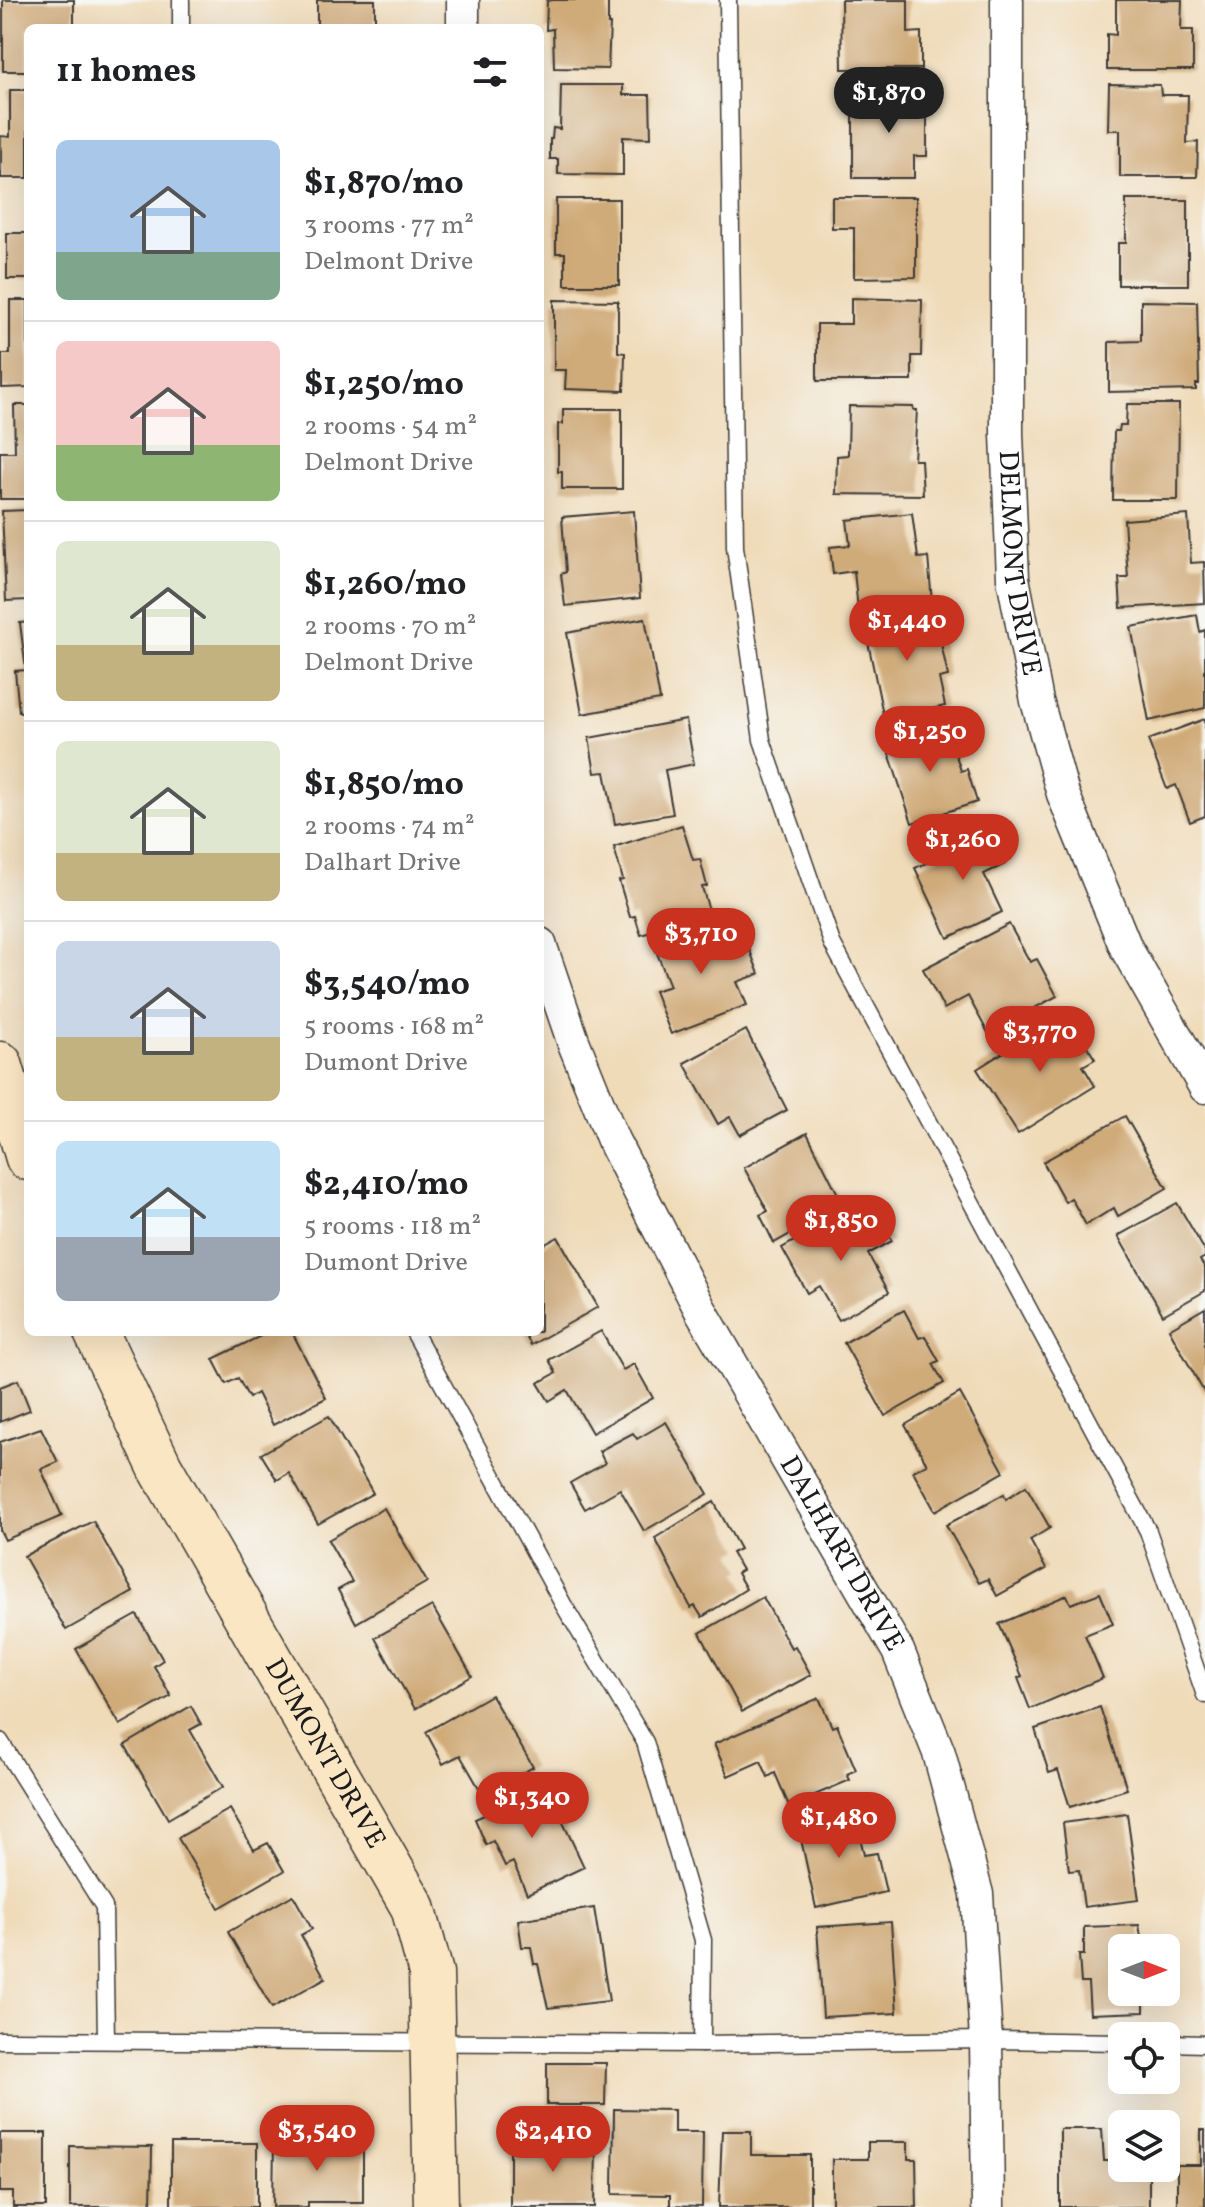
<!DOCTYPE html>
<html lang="en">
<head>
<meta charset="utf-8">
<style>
  body { margin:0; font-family:Vollkorn,serif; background:#f6f6f6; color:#202124; height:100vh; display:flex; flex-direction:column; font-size:30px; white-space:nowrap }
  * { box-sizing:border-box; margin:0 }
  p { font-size:26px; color:#757577 }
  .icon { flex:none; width:44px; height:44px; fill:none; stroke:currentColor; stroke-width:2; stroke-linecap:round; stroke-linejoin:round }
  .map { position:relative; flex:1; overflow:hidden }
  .side { position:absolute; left:24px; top:24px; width:520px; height:1312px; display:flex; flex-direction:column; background:#fff; border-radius:12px; box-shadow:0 8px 32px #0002 }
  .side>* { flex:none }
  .needle { width:52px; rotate:90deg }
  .controls { position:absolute; left:1108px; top:1934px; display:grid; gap:16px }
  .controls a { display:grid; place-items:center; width:72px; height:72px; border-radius:12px; background:#fff; box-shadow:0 8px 32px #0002; font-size:40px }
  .price { position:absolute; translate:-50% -68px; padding:0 18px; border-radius:28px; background:#c8321e; color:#fff; font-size:26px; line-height:52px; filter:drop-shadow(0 2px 4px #0008) }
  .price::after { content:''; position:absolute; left:50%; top:48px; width:24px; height:18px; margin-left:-12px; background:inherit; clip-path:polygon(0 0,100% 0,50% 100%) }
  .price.active { background:#222; color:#fff }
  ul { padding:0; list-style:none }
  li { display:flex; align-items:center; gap:24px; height:200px; padding:0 32px }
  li+li { border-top:2px solid #e0e0e0 }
  li span { display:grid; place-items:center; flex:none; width:224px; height:160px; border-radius:12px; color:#555 }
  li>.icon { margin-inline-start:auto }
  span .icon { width:96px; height:96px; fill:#fffc; stroke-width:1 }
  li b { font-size:34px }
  h2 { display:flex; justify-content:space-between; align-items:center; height:96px; padding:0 32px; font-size:34px }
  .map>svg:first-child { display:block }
  .building { fill:#d0ab7a }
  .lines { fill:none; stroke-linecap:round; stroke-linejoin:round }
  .lane-casing { stroke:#3c3934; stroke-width:19 }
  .street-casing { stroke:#3c3934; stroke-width:35 }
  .secondary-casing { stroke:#3c3934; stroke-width:47 }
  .lane { stroke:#fff; stroke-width:16 }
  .street { stroke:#fff; stroke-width:32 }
  .secondary { stroke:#fbe6c4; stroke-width:44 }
  .labels { text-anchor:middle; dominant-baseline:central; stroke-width:6; stroke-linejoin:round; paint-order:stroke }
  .street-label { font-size:28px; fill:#1c1c1c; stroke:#f6f6f2 }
</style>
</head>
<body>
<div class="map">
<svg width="1205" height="2207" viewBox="0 0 1205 2207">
  <rect width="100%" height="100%" fill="#f6f6f2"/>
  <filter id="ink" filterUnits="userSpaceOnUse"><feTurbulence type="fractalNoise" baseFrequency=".0125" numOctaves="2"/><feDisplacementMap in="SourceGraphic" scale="16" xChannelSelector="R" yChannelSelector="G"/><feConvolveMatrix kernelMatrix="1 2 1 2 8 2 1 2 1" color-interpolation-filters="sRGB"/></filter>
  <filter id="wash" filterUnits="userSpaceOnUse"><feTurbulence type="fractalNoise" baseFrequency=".006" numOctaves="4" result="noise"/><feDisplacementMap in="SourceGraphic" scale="32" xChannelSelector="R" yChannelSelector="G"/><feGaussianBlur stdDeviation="1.8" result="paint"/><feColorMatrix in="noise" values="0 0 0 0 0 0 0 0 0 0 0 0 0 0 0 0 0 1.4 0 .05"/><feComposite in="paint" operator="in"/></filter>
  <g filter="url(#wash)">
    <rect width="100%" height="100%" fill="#f0dbb9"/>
    <g id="blocks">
      <g class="building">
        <polygon points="3,0 74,0 74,28 28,28 28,71 3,71"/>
        <rect x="317" y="0" width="58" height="28"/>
        <polygon points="553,0 608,0 608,24 610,24 608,69 554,68 553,29 546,30 547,1"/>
        <polygon points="841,0 908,0 908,33 921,32 921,69 842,69"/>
        <polygon points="1116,0 1182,0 1181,30 1193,30 1193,70 1107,70 1107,34 1116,35"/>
        <polygon points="1109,84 1160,85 1161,95 1188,95 1187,143 1198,142 1197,177 1120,177 1120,130 1108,130"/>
        <polygon points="561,85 623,85 623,95 650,95 651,138 623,137 623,175 558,174 558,159 550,159 550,139 552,139 553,128 560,129"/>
        <polygon points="10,90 28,90 28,178 1,178 1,136 10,137"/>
        <polygon points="853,95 927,95 927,156 914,156 914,178 853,178"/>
        <polygon points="832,197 916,197 916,277 854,278 854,228 832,228"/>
        <polygon points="556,199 619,199 619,285 565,285 565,253 556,253"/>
        <polygon points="1126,200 1188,200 1188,285 1118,285 1118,243 1126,243"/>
        <rect x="7" y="233" width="21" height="46"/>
        <polygon points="851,298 922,300 921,356 912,356 912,381 817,381 817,324 851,324"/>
        <polygon points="10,300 28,300 28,387 2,388 2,354 10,354"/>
        <polygon points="554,300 618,301 618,352 625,353 624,391 565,389 566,370 554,370"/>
        <polygon points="1141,301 1197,302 1199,384 1196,384 1196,390 1109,392 1109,342 1141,341"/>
        <polygon points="1127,404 1179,404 1178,500 1113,500 1114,431 1119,431 1120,425 1126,425"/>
        <polygon points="14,405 28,405 28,499 0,499 0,452 15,452"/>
        <polygon points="849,406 913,407 914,410 917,410 914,460 921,460 923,495 836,494 837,456 848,455"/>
        <polygon points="563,409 622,409 622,489 562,489 562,472 558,472 558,424 563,424"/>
        <polygon points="28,510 28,600 6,601 2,511"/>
        <polygon points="634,511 640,598 565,606 561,574 566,572 562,517"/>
        <polygon points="912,513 918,558 928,557 932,602 858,610 854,571 833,574 830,547 850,545 847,520"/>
        <polygon points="1188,515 1191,563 1204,562 1205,603 1121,608 1119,578 1128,578 1124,520"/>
        <polygon points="934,610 948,676 939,678 945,706 884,719 864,623"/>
        <polygon points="1197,615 1200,632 1205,630 1205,708 1149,721 1131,627"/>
        <polygon points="645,618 660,700 582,714 567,633"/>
        <polygon points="28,622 28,711 19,712 15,671 26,670 20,623"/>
        <polygon points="1205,719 1205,816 1190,822 1176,785 1167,789 1148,740"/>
        <polygon points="686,720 694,764 665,770 673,814 615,824 605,772 595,773 589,738"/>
        <polygon points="946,724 961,771 967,769 977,802 912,823 886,744"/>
        <polygon points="682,825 693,860 700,859 707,886 702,887 710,914 641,935 635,916 630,917 619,881 623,880 614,847"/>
        <polygon points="988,826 1005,864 984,874 1002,912 948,938 915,868 940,857 936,850"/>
        <polygon points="715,918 727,951 747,943 759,974 737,982 747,1005 671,1034 654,991 670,986 653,943"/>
        <polygon points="1009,924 1030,962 1037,959 1057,996 988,1033 968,996 944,1009 923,969"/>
        <polygon points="1066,1013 1095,1059 1083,1066 1095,1086 1018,1134 977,1069"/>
        <polygon points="746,1030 787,1110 740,1135 730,1117 718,1124 684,1063"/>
        <polygon points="1125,1116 1167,1188 1118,1216 1114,1208 1086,1225 1071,1198 1065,1202 1043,1162"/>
        <polygon points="807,1133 843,1204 774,1243 760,1215 768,1211 744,1168"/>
        <polygon points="1177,1203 1205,1251 1205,1257 1200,1260 1205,1268 1205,1291 1163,1315 1118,1236"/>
        <polygon points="843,1214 851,1230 878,1215 892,1241 868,1254 889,1292 839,1320 819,1286 807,1293 782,1248"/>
        <polygon points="558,1237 598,1307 531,1345 524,1332 540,1332 540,1247"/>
        <polygon points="1205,1308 1205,1394 1169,1329"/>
        <polygon points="904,1310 919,1338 925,1336 939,1361 933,1364 944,1383 885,1416 844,1343"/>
        <polygon points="601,1331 623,1370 634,1364 653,1398 592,1433 567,1390 549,1401 538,1383 556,1373 549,1360"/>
        <polygon points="269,1332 292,1332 326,1398 273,1425 257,1393 249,1398 238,1378 226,1384 213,1359"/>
        <polygon points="18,1380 30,1410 0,1422 0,1387"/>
        <polygon points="960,1393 1004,1472 935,1511 913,1471 927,1464 905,1425"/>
        <polygon points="329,1416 373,1493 318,1524 289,1473 277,1480 261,1454"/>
        <polygon points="666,1422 708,1494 644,1531 620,1489 585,1509 570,1483 605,1463 599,1451 633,1433 637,1439"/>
        <polygon points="41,1428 58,1462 41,1469 62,1516 5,1540 0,1530 0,1442"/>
        <polygon points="1026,1486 1050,1528 1030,1540 1046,1569 997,1596 988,1579 979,1583 946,1525 1004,1494 1006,1499"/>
        <polygon points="714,1502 740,1549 732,1553 742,1570 737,1573 746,1589 702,1617 695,1606 691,1608 655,1538"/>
        <polygon points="384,1508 427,1582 356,1623 338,1590 352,1582 328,1540"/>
        <polygon points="93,1521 133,1592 66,1630 24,1556"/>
        <polygon points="1100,1593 1113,1624 1085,1635 1103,1678 1030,1709 1018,1678 1022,1676 999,1624 1067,1595 1071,1604"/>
        <polygon points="763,1597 791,1648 795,1646 811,1675 742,1712 700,1633"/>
        <polygon points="432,1606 472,1676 415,1709 375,1638"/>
        <polygon points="137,1615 163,1660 154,1666 171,1696 120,1725 76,1649"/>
        <polygon points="491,1695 533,1767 483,1795 460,1755 443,1764 426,1732"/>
        <polygon points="819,1698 832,1727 837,1725 856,1770 847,1774 850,1780 789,1806 775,1773 768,1777 761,1761 728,1776 714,1744"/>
        <polygon points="191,1706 201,1724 190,1730 223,1787 168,1819 125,1745"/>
        <polygon points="1100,1707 1127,1789 1070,1807 1058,1770 1049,1773 1035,1729"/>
        <polygon points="547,1788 584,1867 527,1894 513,1862 505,1866 493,1841 486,1845 475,1819"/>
        <polygon points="230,1809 254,1850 268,1843 284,1871 219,1908 178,1838"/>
        <polygon points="854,1809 864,1855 877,1853 886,1892 816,1908 797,1821"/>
        <polygon points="1127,1814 1139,1900 1084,1907 1079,1870 1069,1871 1063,1823"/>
        <polygon points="293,1895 312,1929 301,1935 325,1978 272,2008 228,1932"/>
        <polygon points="594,1908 609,2001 548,2008 538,1964 534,1964 531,1947 522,1947 518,1920"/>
        <polygon points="891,1922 897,2013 823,2017 817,1927"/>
        <polygon points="1139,1925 1143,1948 1122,1948 1122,1992 1144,1992 1144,2012 1090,2014 1088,1983 1081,1983 1079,1955 1084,1955 1084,1927"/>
        <polygon points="547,2063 606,2063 605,2105 547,2105"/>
        <polygon points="614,2109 674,2110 674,2132 703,2132 702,2207 670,2206 670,2195 613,2194"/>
        <polygon points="1060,2129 1102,2129 1104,2161 1122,2161 1122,2168 1149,2168 1149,2207 1060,2207"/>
        <polygon points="1201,2130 1205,2130 1205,2207 1177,2207 1177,2165 1201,2165"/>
        <polygon points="722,2131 751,2131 751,2155 810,2155 810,2207 719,2207"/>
        <polygon points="0,2133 46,2133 46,2207 13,2207 13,2192 0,2192"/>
        <polygon points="510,2140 596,2141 595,2207 510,2207"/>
        <polygon points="274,2141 363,2142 363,2202 308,2202 308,2207 273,2207"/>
        <polygon points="868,2142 908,2142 908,2159 916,2159 917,2207 832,2207 832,2159 868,2159"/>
        <rect x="171" y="2143" width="86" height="64"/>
        <polygon points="70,2146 152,2147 151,2207 70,2207"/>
      </g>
    </g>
  </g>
  <g filter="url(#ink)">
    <use href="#blocks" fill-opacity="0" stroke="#3c3934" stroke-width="2"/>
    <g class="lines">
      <defs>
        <g id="lane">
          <polyline points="728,0 735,547 762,740 832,943 1148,1531 1205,1695"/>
          <polyline points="181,28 181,0"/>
          <polyline points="414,1332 563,1604 645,1742 703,1940 702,2044"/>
          <polyline points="0,1741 104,1907 106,2040"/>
          <polyline points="0,2040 702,2044 986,2040 1122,2042"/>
          <polyline points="1166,2043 1205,2044"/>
        </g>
        <g id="street">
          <path id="s1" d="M1007,0v434l6,144 24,123 26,93 63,154 79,139"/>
          <polyline points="463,28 463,0"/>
          <path id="s2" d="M540,944l33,97 40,99 87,169 198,342 41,102 38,141 9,146 2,167"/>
        </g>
        <g id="secondary">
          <polyline points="0,1064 28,1158"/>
          <path id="s3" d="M96,1332l64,135 253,440 18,66 5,234"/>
        </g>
      </defs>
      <use href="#lane" class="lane-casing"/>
      <use href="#street" class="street-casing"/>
      <use href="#secondary" class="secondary-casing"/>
      <use href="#lane" class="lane"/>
      <use href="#street" class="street"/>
      <use href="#secondary" class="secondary"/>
    </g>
  </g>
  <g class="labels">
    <g class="street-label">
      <text stroke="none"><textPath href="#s1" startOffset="564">DELMONT DRIVE</textPath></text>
      <text stroke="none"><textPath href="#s2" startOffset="682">DALHART DRIVE</textPath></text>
      <text stroke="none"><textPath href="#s3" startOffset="480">DUMONT DRIVE</textPath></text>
    </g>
  </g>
</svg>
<div class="controls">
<a><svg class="needle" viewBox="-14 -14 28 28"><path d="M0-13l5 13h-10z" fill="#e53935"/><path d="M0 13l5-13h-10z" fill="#757577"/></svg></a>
<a><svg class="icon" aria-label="locate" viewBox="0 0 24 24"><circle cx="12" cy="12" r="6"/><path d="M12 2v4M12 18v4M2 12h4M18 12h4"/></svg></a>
<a><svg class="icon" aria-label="layers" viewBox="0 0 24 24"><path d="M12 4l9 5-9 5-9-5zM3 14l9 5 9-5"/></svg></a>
</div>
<b class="price active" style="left:889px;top:135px">$1,870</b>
<b class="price" style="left:907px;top:663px">$1,440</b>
<b class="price" style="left:930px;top:774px">$1,250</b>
<b class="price" style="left:963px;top:882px">$1,260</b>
<b class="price" style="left:701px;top:976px">$3,710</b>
<b class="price" style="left:1040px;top:1074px">$3,770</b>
<b class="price" style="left:841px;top:1263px">$1,850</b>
<b class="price" style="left:532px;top:1840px">$1,340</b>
<b class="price" style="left:839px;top:1860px">$1,480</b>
<b class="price" style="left:317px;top:2173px">$3,540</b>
<b class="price" style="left:553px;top:2174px">$2,410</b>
<section class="side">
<h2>11 homes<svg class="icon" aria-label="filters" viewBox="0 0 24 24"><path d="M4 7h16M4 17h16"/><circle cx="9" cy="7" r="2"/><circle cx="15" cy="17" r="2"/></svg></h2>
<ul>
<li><span style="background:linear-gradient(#a9c7e8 70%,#7fa58c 0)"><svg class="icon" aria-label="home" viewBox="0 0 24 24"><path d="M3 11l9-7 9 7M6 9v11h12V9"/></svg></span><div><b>$1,870/mo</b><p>3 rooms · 77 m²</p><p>Delmont Drive</p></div></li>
<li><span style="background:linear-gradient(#f6c9c9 65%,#8fb573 0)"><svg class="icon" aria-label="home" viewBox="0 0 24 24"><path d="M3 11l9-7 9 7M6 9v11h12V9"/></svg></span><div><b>$1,250/mo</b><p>2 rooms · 54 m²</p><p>Delmont Drive</p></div></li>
<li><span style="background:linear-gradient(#dfe7d0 65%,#c2b280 0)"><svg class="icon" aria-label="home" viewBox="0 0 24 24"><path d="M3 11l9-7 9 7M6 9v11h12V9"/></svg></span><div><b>$1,260/mo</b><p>2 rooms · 70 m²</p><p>Delmont Drive</p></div></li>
<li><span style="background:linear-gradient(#dfe7d0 70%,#c2b280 0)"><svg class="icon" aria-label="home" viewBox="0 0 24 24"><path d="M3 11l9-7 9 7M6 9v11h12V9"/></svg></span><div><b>$1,850/mo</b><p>2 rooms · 74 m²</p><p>Dalhart Drive</p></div></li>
<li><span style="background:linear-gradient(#c9d6e8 60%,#c2b280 0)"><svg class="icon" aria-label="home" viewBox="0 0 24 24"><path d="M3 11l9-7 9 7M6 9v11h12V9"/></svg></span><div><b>$3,540/mo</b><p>5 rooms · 168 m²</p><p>Dumont Drive</p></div></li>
<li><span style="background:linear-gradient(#bfe0f5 60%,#9aa5b1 0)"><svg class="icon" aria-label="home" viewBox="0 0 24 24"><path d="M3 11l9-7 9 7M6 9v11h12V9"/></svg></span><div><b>$2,410/mo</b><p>5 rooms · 118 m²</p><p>Dumont Drive</p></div></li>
</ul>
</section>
</div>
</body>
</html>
